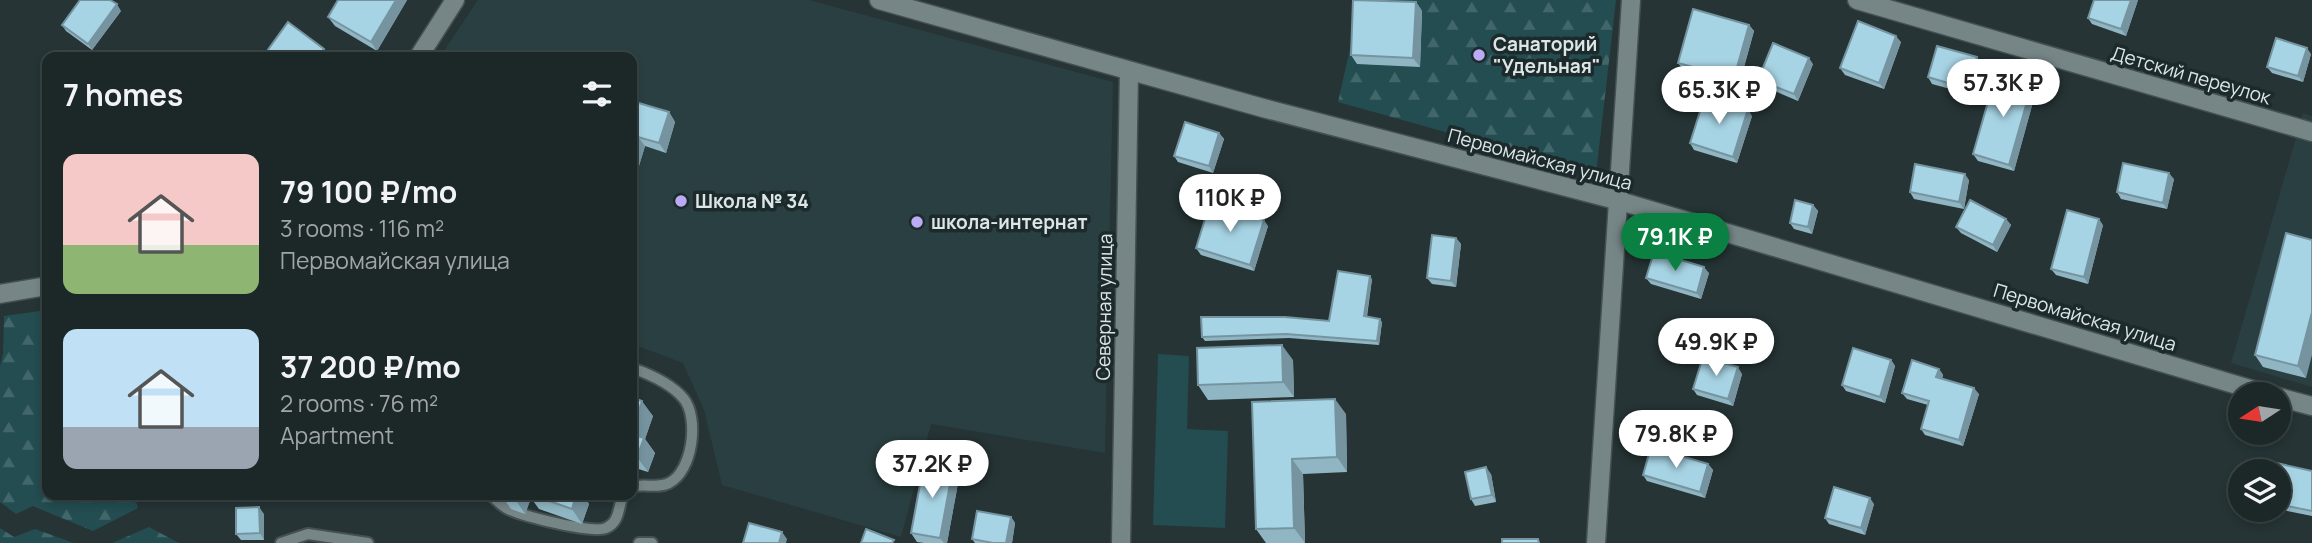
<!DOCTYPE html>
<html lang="en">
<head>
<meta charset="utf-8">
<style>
  body { margin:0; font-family:Manrope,sans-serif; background:#252f30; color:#f1f3f6; height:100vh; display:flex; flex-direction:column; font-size:26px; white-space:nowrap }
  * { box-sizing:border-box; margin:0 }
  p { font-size:23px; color:#a0a5a8 }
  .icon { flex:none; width:38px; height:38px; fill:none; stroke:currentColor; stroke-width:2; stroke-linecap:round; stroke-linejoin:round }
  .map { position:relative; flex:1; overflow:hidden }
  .details { position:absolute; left:42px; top:52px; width:595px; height:448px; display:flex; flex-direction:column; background:#1c2728; border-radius:14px; box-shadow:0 4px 10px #0003,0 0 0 2px #3a4445 }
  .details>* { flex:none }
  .needle { width:46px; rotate:258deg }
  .tools { position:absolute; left:2228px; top:382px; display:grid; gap:14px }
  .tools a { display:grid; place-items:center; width:63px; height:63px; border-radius:50%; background:#1c2728; box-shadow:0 4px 10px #0003,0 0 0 2px #3a4445; font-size:35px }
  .price { position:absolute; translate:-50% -60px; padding:0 16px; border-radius:24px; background:#fff; color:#222; font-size:23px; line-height:46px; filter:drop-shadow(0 2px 4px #0008) }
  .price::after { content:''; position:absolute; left:50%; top:42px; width:21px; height:16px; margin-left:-10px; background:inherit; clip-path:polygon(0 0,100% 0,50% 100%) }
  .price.current { background:#0b8043; color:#fff }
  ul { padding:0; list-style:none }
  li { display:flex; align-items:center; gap:21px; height:175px; padding:0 21px }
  li span { display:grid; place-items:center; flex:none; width:196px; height:140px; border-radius:14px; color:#555 }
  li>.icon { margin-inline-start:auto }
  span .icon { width:84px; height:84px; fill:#fffc; stroke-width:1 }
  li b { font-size:30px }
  h2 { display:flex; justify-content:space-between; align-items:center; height:84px; padding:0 21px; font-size:30px }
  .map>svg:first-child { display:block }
  .built { fill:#2a3f41 }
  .green { fill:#234d51 }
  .forest { fill:url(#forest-firs) }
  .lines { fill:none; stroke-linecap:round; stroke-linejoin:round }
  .lane-casing { stroke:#445051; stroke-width:14 }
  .street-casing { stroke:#445051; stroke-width:21 }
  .secondary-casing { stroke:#445051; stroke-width:21 }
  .lane { stroke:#768687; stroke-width:10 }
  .street { stroke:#768687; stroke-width:18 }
  .secondary { stroke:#768687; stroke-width:18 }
  .wall { fill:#90b6c4 }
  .shaded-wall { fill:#7594a0 }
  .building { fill:#a7d4e4; stroke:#7594a0; stroke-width:2 }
  .poi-dot { fill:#bbaaf6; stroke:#1c2a2b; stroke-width:2.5 }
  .labels { text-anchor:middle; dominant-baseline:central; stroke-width:7; stroke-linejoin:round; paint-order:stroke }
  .poi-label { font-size:19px; font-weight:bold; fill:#dde6e7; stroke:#1c2a2b; text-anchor:start }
  .street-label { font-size:19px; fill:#dde6e7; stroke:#1c2a2b }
</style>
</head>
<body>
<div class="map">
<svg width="2312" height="543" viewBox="0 0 2312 543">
  <defs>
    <pattern id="forest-firs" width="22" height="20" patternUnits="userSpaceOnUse" patternTransform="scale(1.75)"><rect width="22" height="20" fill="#234d51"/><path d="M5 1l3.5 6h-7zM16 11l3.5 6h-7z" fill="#42676a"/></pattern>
  </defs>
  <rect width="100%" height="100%" fill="#263435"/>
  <g class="built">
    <polygon points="478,0 809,0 1113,82 1105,453 931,424 901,537 722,485 704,410 683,363 632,344 632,58 439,58"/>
    <polygon points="2303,113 2312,116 2312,387 2231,363"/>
  </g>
  <polygon class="green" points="1158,354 1189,356 1187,429 1228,431 1225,528 1153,525"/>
  <g class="forest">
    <polygon points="1361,0 1616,0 1596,174 1338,102"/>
    <polygon points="47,310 47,495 134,495 138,508 93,531 33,506 16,514 0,502 0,366 3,354 4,316"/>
    <polygon points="149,527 179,543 112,543"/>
    <polygon points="0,528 14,537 35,529 74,543 0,543"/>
  </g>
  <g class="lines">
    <defs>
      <g id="lane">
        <path d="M632,368c17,6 40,16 52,31 15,19 9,72 -15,84 -11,6 -26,0 -37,4"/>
        <path d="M491,495c5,5 11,11 17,14 15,7 84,25 98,19 14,-6 12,-21 17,-33"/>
        <polyline points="281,543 308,534 368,543"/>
        <polyline points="639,543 652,543"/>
      </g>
      <g id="street">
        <polyline points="1857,0 2312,132"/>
        <polyline points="1121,543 1129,71"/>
        <polyline points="1596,543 1631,0"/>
      </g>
      <g id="secondary">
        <polyline points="879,0 1263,108 1620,201 2267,394"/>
        <polyline points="418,58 455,0"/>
        <polyline points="0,294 47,286"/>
        <polyline points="2278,397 2312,406"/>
      </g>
    </defs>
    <use href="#lane" class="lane-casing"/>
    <use href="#street" class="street-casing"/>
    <use href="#secondary" class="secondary-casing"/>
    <use href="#lane" class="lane"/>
    <use href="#street" class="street"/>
    <use href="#secondary" class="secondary"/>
  </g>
  <g class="wall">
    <polygon points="338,0 407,0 377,51 335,26 328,17"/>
    <polygon points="2138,0 2126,36 2092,24 2088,18"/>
    <polygon points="1416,2 1422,11 1420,67 1357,64 1351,55"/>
    <polygon points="121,11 92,50 66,31 62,25"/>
    <polygon points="1749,25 1754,31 1739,85 1683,69 1678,63"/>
    <polygon points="1901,42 1884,89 1845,75 1840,68"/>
    <polygon points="2311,54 2303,82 2272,73 2267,67"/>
    <polygon points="1977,57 1981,64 1972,95 1932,84 1928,77"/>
    <polygon points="1813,64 1798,101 1763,86 1758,80"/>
    <polygon points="2036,91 2014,171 1978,161 1973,154"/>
    <polygon points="632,101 669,112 675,122 666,153 645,146 632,189"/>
    <polygon points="1752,116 1737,163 1694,150 1690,143"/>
    <polygon points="1219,133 1224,139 1213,173 1178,162 1174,156"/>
    <polygon points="2174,179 2167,209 2121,199 2117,192"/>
    <polygon points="1969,180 1964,209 1914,199 1910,192"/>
    <polygon points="1813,205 1818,211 1812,234 1794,229 1790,223"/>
    <polygon points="2006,219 2011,225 1997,252 1961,233 1956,227"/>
    <polygon points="2103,225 2088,284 2056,275 2051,269"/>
    <polygon points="1268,226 1254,271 1201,255 1196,248"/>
    <polygon points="2286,233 2306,378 2263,367 2255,355"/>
    <polygon points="1456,238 1461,244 1456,287 1432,284 1427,278"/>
    <polygon points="1709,273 1701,299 1651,284 1646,278"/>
    <polygon points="1372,279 1367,317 1382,322 1379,345 1289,338 1205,341 1202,337 1329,321"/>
    <polygon points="1293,360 1294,397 1208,400 1198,385"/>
    <polygon points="1891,360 1895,366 1885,403 1846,391 1842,385"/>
    <polygon points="1939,369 1943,375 1942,379 1979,394 1963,446 1925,435 1921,429 1928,405 1907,399 1902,393"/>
    <polygon points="1742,374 1733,406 1697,395 1693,389"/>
    <polygon points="632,397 653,416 645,439 655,453 648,472 632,467"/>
    <polygon points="1252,402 1346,414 1347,472 1303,474 1305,543 1266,543 1256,529"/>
    <polygon points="1708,464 1713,470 1705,498 1647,481 1643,475"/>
    <polygon points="2278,471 2312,471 2312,516 2278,509"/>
    <polygon points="1491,474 1496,502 1475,506 1471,499"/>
    <polygon points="959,478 947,543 924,543 917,542 911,533"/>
    <polygon points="244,495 294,495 294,498 245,498"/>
    <polygon points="501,495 583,495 589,504 582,524 539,509 531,498 525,514 511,509"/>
    <polygon points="1874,504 1865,535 1829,524 1825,518"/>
    <polygon points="264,514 264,540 241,540 236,534"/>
    <polygon points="1011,517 1015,523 1012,543 975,543 972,539"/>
  </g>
  <g class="shaded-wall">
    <polygon points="396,0 407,0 377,51 371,42"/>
    <polygon points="2131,0 2138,0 2126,36 2121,29"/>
    <polygon points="1416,2 1422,11 1420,67 1413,58"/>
    <polygon points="117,4 121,11 92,50 88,44"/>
    <polygon points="1749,25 1754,31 1739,85 1734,78"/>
    <polygon points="1896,36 1901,42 1884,89 1879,83"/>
    <polygon points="2307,48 2311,54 2303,82 2298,76"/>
    <polygon points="324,49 330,58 317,58"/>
    <polygon points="1977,57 1981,64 1972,95 1968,89"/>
    <polygon points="1809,58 1813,64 1798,101 1794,94"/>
    <polygon points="2032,84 2036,91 2014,171 2009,165"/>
    <polygon points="1748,109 1752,116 1737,163 1733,157"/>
    <polygon points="669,112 675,122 666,153 659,143"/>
    <polygon points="1219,133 1224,139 1213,173 1209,166"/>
    <polygon points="638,137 645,146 632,189 632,159"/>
    <polygon points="2169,173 2174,179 2167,209 2163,203"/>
    <polygon points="1965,174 1969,180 1964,209 1959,202"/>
    <polygon points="1813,205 1818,211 1812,234 1808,227"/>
    <polygon points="2006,219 2011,225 1997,252 1993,245"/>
    <polygon points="2099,219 2103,225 2088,284 2084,277"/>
    <polygon points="1264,220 1268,226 1254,271 1250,265"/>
    <polygon points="1456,238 1461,244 1456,287 1451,281"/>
    <polygon points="1704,267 1709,273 1701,299 1697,293"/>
    <polygon points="1370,276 1372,279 1366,320 1364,316"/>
    <polygon points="2312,312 2312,355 2306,378 2298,366"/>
    <polygon points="1380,319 1382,322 1379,345 1377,341"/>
    <polygon points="1282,345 1293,360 1294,397 1283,382"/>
    <polygon points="1891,360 1895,366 1885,403 1880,397"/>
    <polygon points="1738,367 1742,374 1733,406 1728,399"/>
    <polygon points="1939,369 1943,375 1941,383 1936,377"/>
    <polygon points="1974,388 1979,394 1963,446 1959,440"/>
    <polygon points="1335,399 1346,414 1347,472 1337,457"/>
    <polygon points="642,401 653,416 645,439 655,453 648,472 637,457 632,435 632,431"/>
    <polygon points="1292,459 1303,474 1305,543 1294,528"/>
    <polygon points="1708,464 1713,470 1705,498 1700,492"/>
    <polygon points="1486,467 1491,474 1496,502 1492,495"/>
    <polygon points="953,468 959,478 947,543 944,543 940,538"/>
    <polygon points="516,495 529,495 531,498 525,514 515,499"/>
    <polygon points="575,495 583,495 589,504 582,524 572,509"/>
    <polygon points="1870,498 1874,504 1865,535 1861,528"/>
    <polygon points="259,507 264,514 264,540 260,533"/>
    <polygon points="1011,517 1015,523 1012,543 1006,543"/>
    <polygon points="782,532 787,539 786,543 779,543"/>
  </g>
  <g class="building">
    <polygon points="80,0 110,0 117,4 88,44 62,25"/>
    <polygon points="338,0 396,0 371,42 328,17"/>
    <polygon points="1353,0 1416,2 1413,58 1351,55"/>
    <polygon points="2094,0 2131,0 2121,29 2088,18"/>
    <polygon points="1693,9 1749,25 1734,78 1678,63"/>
    <polygon points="1858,21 1896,36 1879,83 1840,68"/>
    <polygon points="288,22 324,49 317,58 262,58"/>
    <polygon points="2276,38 2307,48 2298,76 2267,67"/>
    <polygon points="1773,43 1809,58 1794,94 1758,80"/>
    <polygon points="1937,46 1977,57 1968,89 1928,77"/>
    <polygon points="1996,74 2032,84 2009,165 1973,154"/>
    <polygon points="1705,96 1748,109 1733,157 1690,143"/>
    <polygon points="632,101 669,112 659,143 638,137 632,159"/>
    <polygon points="1185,122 1219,133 1209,166 1174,156"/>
    <polygon points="2123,163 2169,173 2163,203 2117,192"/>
    <polygon points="1915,164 1965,174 1959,202 1910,192"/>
    <polygon points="1795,200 1813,205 1808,227 1790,223"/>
    <polygon points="1970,200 2006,219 1993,245 1956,227"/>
    <polygon points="1210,203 1264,220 1250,265 1196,248"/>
    <polygon points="2067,210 2099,219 2084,277 2051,269"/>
    <polygon points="2286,233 2312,240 2312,312 2298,366 2255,355"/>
    <polygon points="1432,235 1456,238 1451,281 1427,278"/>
    <polygon points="1654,252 1704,267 1697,293 1646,278"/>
    <polygon points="1338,271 1370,276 1364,316 1380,319 1377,341 1286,334 1202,337 1201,317 1285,317 1329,321"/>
    <polygon points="1282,345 1283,382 1198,385 1197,348"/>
    <polygon points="1853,348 1891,360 1880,397 1842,385"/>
    <polygon points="1703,357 1738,367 1728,399 1693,389"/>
    <polygon points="1912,360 1939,369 1936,377 1974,388 1959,440 1921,429 1929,401 1902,393"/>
    <polygon points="632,397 642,401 632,431"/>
    <polygon points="1335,399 1337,457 1292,459 1294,528 1256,529 1252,402"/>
    <polygon points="632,434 644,438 637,457 632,455"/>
    <polygon points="1651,447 1708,464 1700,492 1643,475"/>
    <polygon points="2272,462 2312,471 2312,511 2278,504 2278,471 2271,471"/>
    <polygon points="924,463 953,468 940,538 911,533"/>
    <polygon points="1486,467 1492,495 1471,499 1465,472"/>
    <polygon points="1834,487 1870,498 1861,528 1825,518"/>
    <polygon points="504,495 516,495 515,499"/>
    <polygon points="532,495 576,495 572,509"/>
    <polygon points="259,507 260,533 236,534 236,508"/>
    <polygon points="977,511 1011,517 1006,543 993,543 972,539"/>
    <polygon points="749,523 782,532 779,543 743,543"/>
    <polygon points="866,529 894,540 892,543 861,543"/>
    <polygon points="1502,539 1538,539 1539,543 1502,543"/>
  </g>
  <g class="poi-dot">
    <circle cx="1479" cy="55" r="7"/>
    <circle cx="681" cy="201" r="7"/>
    <circle cx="917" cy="222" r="7"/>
  </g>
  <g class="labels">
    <g class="poi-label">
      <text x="1493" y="44">Санаторий<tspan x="1493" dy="22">"Удельная"</tspan></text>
      <text x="695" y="201">Школа № 34</text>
      <text x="931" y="222">школа-интернат</text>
    </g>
    <g class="street-label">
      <text transform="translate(2191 75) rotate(16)">Детский переулок</text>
      <text transform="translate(1540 159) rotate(15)">Первомайская улица</text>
      <text transform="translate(1104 307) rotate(-89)">Северная улица</text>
      <text transform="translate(2085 317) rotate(17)">Первомайская улица</text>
    </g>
  </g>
</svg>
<div class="tools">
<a><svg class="needle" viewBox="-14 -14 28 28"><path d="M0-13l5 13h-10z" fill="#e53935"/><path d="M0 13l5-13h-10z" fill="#a0a5a8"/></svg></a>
<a><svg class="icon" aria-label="layers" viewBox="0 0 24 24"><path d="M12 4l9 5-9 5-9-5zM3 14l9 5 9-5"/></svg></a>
</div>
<b class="price" style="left:2003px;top:119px">57.3K ₽</b>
<b class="price" style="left:1719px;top:126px">65.3K ₽</b>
<b class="price" style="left:1230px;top:234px">110K ₽</b>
<b class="price current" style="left:1675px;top:273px">79.1K ₽</b>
<b class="price" style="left:1716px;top:378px">49.9K ₽</b>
<b class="price" style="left:1676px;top:470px">79.8K ₽</b>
<b class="price" style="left:932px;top:500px">37.2K ₽</b>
<section class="details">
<h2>7 homes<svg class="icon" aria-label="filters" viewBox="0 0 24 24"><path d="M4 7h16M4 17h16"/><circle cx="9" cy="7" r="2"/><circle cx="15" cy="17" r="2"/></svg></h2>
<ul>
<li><span style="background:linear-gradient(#f6c9c9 65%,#8fb573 0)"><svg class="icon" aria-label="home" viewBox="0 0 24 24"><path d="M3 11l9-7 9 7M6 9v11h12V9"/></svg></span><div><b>79 100 ₽/mo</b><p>3 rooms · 116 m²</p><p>Первомайская улица</p></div></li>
<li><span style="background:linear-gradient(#bfe0f5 70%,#9aa5b1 0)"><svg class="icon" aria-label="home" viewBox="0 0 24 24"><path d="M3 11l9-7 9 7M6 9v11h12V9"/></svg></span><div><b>37 200 ₽/mo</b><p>2 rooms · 76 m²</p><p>Apartment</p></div></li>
</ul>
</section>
</div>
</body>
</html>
